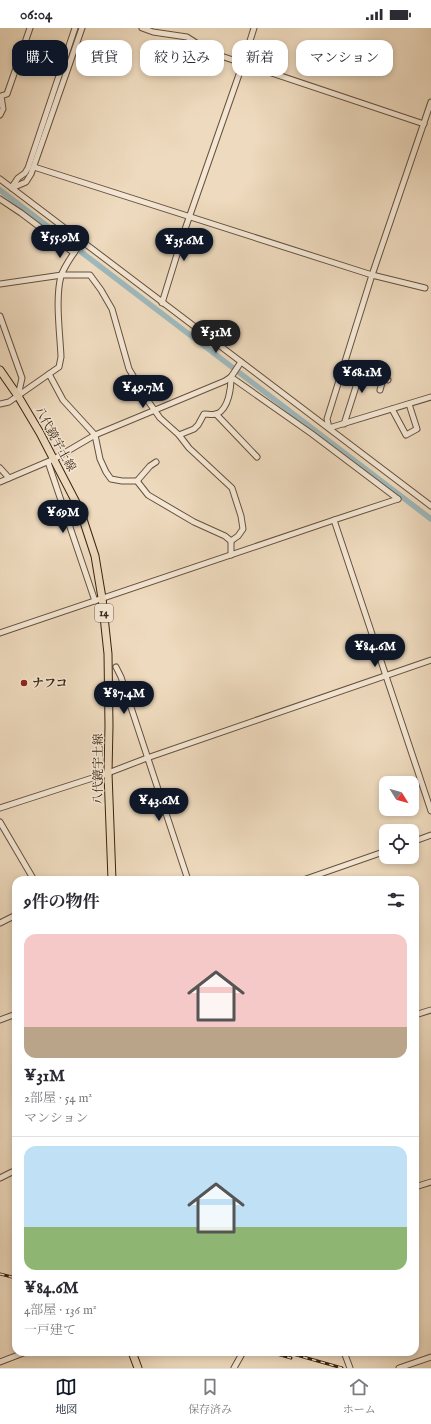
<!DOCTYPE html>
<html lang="ja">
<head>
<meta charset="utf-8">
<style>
  body { margin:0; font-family:"IM FELL English","Noto Serif JP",serif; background:#f2f2f3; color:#2b2b33; height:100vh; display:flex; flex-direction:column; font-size:15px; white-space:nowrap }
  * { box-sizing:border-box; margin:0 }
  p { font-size:13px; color:#7c7c81 }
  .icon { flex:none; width:22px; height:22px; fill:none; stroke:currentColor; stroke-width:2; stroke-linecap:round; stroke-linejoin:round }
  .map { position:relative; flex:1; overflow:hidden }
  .details { position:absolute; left:12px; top:848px; width:407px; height:480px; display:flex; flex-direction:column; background:#fff; border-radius:12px; box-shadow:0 2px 6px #0003 }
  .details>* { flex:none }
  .hud { position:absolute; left:12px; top:12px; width:407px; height:36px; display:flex; gap:8px }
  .needle { width:26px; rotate:127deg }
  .fabs { position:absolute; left:379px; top:748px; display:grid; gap:8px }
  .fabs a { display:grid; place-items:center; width:40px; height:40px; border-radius:8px; background:#fff; box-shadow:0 2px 6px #0003; font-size:20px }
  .price { position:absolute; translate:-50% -34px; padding:0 9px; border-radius:14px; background:#111827; color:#fff; font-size:13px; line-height:26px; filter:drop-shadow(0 1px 2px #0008) }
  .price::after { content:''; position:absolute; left:50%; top:24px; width:12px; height:9px; margin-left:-6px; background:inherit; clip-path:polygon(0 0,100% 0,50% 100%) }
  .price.selected { background:#222; color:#fff }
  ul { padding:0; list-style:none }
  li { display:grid; align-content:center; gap:8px; height:212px; padding:0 12px }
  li+li { border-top:1px solid #e1e1e2 }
  li span { display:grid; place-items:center; height:124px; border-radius:12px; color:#555 }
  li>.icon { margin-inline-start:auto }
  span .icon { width:72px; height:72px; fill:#fffc; stroke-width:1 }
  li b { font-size:17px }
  h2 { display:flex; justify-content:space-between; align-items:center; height:48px; padding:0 12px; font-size:17px }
  .tag { padding:0 14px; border-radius:12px; background:#fff; box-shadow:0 2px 6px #0003; font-size:14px; line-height:36px }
  .tag.selected { background:#111827; color:#fff }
  .status { display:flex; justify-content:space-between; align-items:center; height:28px; padding:0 20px; background:#fff; direction:ltr }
  .status svg { height:11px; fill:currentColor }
  .tab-bar { display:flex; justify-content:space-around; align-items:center; height:56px; border-top:1px solid #e1e1e2; background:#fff; font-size:11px; color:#7c7c81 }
  .tab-bar a { display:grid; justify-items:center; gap:2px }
  .tab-bar .selected { color:#111827 }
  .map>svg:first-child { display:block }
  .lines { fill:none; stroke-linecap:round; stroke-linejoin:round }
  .canal { stroke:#9eb8bc; stroke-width:5.5 }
  .minor-casing { stroke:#66513c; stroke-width:7 }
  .major-casing { stroke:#392310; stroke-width:9 }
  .minor { stroke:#f4e7d5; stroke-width:5 }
  .major { stroke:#eedabe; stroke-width:7 }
  .rail-casing { stroke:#392310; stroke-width:3 }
  .rail { stroke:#f4e7d5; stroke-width:1.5; stroke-dasharray:4.5; stroke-linecap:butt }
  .poi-dot { fill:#8f2418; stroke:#f4e7d5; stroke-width:1.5 }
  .labels { text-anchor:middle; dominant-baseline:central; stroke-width:3; stroke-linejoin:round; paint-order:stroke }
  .shield { fill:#f4e7d5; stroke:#715e4b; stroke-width:1 }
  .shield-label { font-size:11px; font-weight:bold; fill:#392310 }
  .street-label { font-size:12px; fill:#392310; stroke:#f4e7d5 }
  .poi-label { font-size:12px; font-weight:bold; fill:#392310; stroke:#f4e7d5; text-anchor:start }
</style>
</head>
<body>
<div class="status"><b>06:04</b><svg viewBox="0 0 49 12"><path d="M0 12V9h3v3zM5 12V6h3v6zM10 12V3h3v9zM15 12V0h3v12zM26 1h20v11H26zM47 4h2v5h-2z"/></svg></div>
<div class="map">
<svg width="431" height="1340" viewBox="0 0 431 1340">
  <rect width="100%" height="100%" fill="#eedabe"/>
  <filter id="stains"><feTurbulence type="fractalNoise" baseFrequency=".005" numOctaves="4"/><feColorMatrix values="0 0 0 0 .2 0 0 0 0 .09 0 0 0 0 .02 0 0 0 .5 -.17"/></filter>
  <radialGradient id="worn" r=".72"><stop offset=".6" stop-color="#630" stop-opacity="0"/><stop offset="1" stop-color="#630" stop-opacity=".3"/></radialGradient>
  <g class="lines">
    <polyline class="canal" points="0,162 431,491"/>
    <defs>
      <g id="minor">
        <polyline points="142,0 153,4 187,9 212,25 424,96"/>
        <polyline points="431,74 372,247 327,391 329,400 431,369"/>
        <polyline points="0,87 3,81 1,68 7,66 30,0"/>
        <polyline points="34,139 372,247 425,260"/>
        <polyline points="0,151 431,478"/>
        <polyline points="12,159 18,150 25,145 28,140 75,0"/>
        <polyline points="12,160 26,154 31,146 82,0"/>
        <polyline points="0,171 21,185 74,225"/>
        <polyline points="0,256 62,247 90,247 101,262 112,281 129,341 148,373 160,390 179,407 189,420 232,460 241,488 243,501 238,508 231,513"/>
        <polyline points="162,275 183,207 243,35 254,0"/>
        <polyline points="0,288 22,350 18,368"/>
        <polyline points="49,346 63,372 95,407 100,431 106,444 111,451 122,453 137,453 148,467 194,494 225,508 231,513"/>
        <polyline points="231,349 312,406 398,471"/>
        <polyline points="380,362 383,351"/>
        <path d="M0,376l9,-2 50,-35 2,-10c-1,-24 -6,-58 0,-81 4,-12 14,-24 21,-35"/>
        <polyline points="392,381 406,407 417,401 409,376"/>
        <polyline points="216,386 257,429"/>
        <polyline points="344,396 361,343 388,352"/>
        <path d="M179,407l15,-6 4,-4 6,-11c4,0 9,1 13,0 12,-6 14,-26 14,-37"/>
        <polyline points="48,434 95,573"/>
        <polyline points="0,440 9,450"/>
        <polyline points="137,453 150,438 156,434"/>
        <polyline points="0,454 54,431 95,407 225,353 231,349 241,334"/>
        <polyline points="42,484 62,476"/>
        <polyline points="334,492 431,783"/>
        <polyline points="231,527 231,513"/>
        <polyline points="0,605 334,492 398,471"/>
        <polyline points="116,639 121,649 188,852"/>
        <polyline points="108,657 123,657"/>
        <polyline points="0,780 108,745 147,730 431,632"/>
        <polyline points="0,794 34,852"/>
        <polyline points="412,814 431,807"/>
        <polyline points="303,852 386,823"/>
        <polyline points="0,895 16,887"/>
        <polyline points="415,987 431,982"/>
        <polyline points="0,992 16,986"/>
        <polyline points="0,1150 12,1144"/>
        <polyline points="415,1159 431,1154"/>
        <polyline points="344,1324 350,1340"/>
        <polyline points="0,1334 26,1324"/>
        <polyline points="234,1340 243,1324"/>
        <polyline points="399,1340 431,1329"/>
      </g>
      <g id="major">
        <polyline points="0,342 18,368 40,405 80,482 95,528 102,570 108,626 109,698 108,745 112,852"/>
        <polyline points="132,1324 138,1340"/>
      </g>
    </defs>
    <use href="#minor" class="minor-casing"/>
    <use href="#major" class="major-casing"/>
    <use href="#minor" class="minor"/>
    <use href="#major" class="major"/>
    <defs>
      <g id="rail">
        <polyline points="0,1246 16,1250"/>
        <polyline points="270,1324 291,1330"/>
        <polyline points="286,1324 342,1340"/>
      </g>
    </defs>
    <use href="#rail" class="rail-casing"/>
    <use href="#rail" class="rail"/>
  </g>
  <circle class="poi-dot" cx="24" cy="655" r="4"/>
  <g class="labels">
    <rect class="shield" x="95" y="576" width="18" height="18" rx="3"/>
    <g class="shield-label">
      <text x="104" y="585">14</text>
    </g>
    <g class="street-label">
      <text transform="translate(55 411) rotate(61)">八代鏡宇土線</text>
      <text transform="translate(98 741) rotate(-90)">八代鏡宇土線</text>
    </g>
    <g class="poi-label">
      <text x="32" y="655">ナフコ</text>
    </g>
  </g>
  <rect width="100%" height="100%" filter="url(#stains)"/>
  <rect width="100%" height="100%" fill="url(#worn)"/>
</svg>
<div class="fabs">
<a><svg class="needle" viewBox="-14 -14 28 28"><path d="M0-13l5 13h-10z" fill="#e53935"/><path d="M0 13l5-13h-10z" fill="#7c7c81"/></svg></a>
<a><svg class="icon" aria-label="locate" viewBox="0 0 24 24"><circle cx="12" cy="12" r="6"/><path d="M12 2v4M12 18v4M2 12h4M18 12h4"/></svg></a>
</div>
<b class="price" style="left:60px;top:231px">¥55.9M</b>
<b class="price" style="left:184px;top:234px">¥35.6M</b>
<b class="price selected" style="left:216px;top:326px">¥31M</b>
<b class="price" style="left:362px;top:366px">¥68.1M</b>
<b class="price" style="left:143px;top:381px">¥49.7M</b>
<b class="price" style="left:63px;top:506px">¥69M</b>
<b class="price" style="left:375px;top:640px">¥84.6M</b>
<b class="price" style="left:124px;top:687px">¥87.4M</b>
<b class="price" style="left:159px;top:794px">¥43.6M</b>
<div class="hud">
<a class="tag selected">購入</a>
<a class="tag">賃貸</a>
<a class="tag">絞り込み</a>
<a class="tag">新着</a>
<a class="tag">マンション</a>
</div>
<section class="details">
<h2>9件の物件<svg class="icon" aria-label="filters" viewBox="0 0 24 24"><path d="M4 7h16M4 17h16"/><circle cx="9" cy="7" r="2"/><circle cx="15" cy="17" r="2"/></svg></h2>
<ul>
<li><span style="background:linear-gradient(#f6c9c9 75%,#b9a48a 0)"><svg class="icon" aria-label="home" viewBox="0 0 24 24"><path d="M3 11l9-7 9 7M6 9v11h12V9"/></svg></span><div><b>¥31M</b><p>2部屋 · 54 m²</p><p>マンション</p></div></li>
<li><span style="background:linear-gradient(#bfe0f5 65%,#8fb573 0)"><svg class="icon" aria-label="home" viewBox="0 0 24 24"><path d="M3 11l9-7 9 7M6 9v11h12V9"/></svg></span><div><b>¥84.6M</b><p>4部屋 · 136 m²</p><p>一戸建て</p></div></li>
</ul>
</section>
</div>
<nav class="tab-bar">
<a class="selected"><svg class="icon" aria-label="map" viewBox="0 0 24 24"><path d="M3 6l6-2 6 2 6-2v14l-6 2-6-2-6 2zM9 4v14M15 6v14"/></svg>地図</a>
<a><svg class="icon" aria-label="saved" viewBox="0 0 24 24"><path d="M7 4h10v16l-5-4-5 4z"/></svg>保存済み</a>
<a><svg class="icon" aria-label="home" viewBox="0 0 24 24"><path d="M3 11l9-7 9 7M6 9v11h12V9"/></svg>ホーム</a>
</nav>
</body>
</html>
